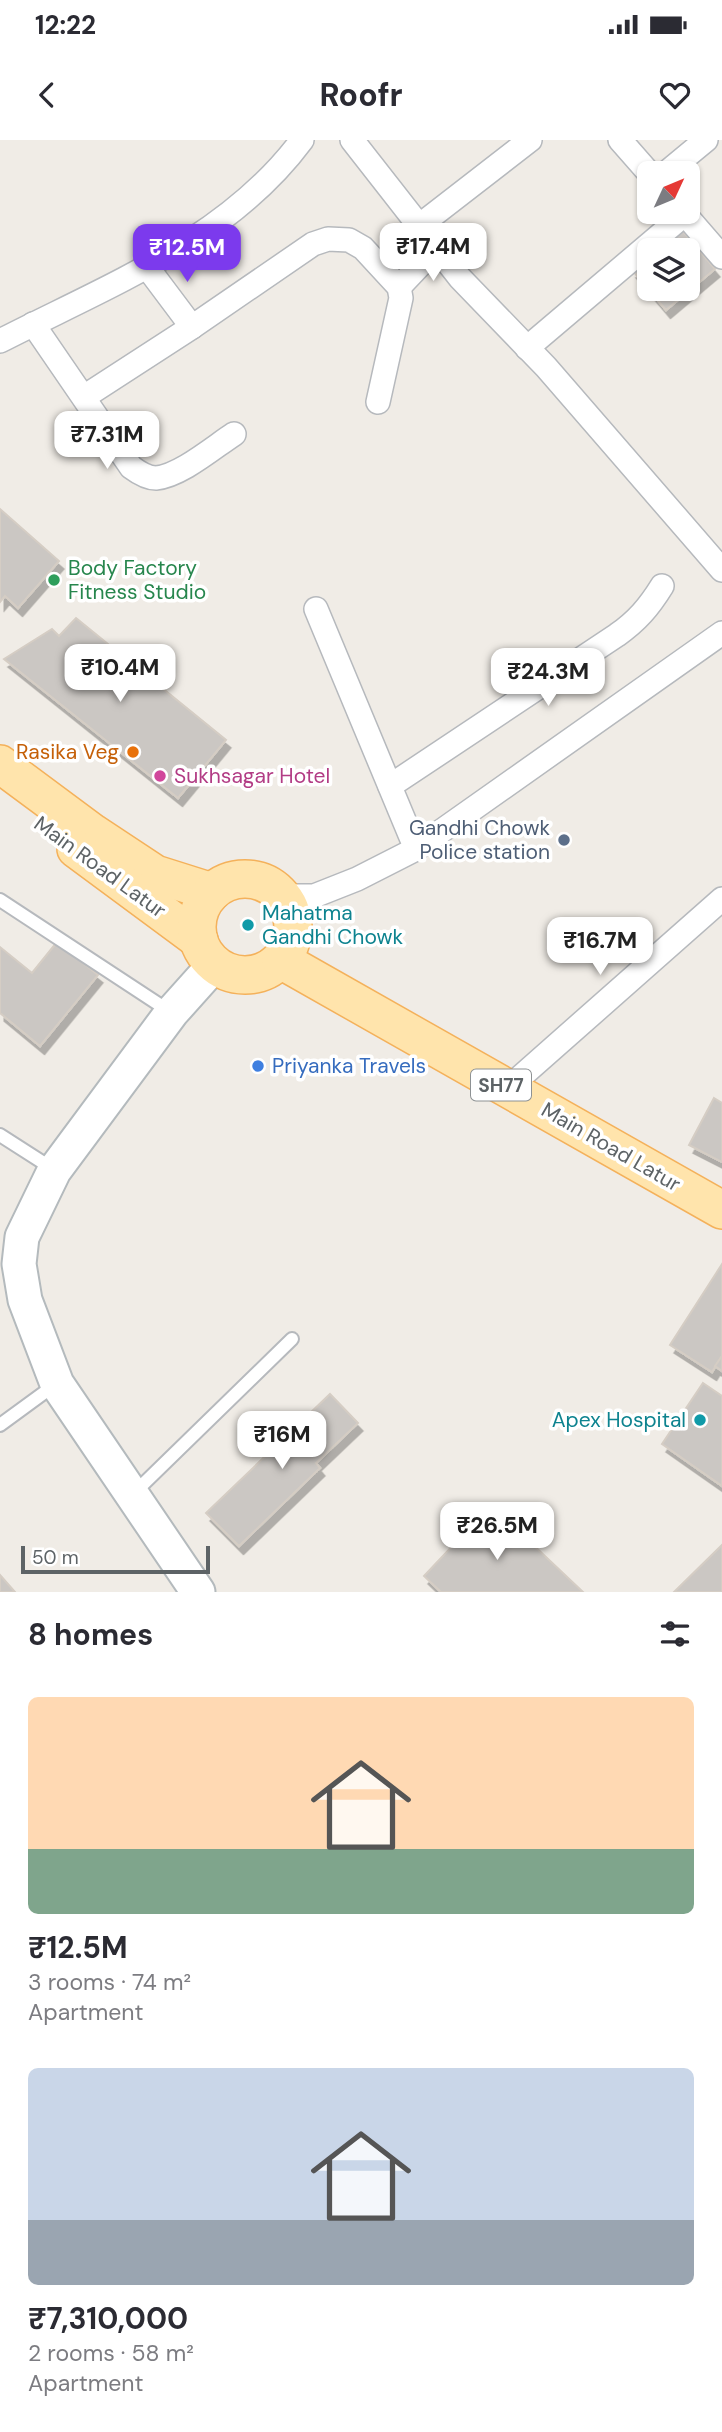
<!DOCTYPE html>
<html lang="en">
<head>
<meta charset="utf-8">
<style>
  body { margin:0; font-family:"DM Sans",sans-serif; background:#f7f7f7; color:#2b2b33; height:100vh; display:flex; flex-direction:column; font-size:26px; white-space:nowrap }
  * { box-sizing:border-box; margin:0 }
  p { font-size:23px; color:#7c7c81 }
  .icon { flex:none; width:38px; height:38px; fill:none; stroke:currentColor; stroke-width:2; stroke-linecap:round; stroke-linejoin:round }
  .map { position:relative; height:1452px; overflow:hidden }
  .sheet { display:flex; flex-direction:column; background:#fff; flex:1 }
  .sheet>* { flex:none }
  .needle { width:46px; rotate:46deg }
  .controls { position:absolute; left:637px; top:21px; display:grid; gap:14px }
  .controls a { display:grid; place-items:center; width:63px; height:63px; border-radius:10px; background:#fff; box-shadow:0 2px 5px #0004; font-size:35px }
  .scale { position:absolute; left:21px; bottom:18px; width:189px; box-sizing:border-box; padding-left:7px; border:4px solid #5d6366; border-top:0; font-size:19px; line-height:24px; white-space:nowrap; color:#5d6366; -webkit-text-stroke:5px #fff; paint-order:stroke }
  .price { position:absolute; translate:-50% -60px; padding:0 16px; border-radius:14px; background:#fff; color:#222; font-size:23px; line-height:46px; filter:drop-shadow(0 2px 4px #0008) }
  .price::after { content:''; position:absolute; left:50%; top:42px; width:21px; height:16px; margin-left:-10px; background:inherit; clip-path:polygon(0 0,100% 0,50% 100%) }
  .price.current { background:#7c3aed; color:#fff }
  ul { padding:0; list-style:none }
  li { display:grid; align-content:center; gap:14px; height:371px; padding:0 28px }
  li span { display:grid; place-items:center; height:217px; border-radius:10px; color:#555 }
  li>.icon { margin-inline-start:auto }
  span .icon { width:126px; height:126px; fill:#fffc; stroke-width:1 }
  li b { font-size:30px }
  h2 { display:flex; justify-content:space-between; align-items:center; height:84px; padding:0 28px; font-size:30px }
  .status { display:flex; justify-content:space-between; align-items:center; height:49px; padding:0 35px; background:#fff; direction:ltr }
  .status svg { height:19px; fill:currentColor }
  header { display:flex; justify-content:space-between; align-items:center; height:91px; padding:0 28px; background:#fff; font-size:32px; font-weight:700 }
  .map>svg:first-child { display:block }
  .building { fill:#cbc7c3; stroke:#d5cdc4; stroke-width:2; filter:url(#shadow) }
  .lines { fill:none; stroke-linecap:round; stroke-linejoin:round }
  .lane-casing { stroke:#b6b9bd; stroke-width:16 }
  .street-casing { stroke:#b6b9bd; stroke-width:26 }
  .secondary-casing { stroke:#b4babd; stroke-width:37 }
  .primary-casing { stroke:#f4b15b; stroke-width:40 }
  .lane { stroke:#fff; stroke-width:12 }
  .street { stroke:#fff; stroke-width:23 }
  .secondary { stroke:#fff; stroke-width:33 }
  .primary { stroke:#ffe4ac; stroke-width:37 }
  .leisure-dot { fill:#2e9e5b; stroke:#fff; stroke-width:2.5 }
  .food-dot { fill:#e8710a; stroke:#fff; stroke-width:2.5 }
  .hotel-dot { fill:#d1479c; stroke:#fff; stroke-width:2.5 }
  .service-dot { fill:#5c6f8a; stroke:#fff; stroke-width:2.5 }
  .culture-dot { fill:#0f9aa8; stroke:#fff; stroke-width:2.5 }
  .shop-dot { fill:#3f7fe0; stroke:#fff; stroke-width:2.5 }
  .labels { text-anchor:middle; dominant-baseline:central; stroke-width:7; stroke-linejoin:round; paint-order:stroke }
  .shield { fill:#fff; stroke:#8e9294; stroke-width:2 }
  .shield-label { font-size:19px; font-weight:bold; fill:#5d6366 }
  .leisure-label { font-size:21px; fill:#27864d; stroke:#fff; text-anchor:start }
  .food-label { font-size:21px; fill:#c56008; stroke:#fff; text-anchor:end }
  .hotel-label { font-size:21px; fill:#b23c85; stroke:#fff; text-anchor:start }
  .service-label { font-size:21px; fill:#4e5e75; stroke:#fff; text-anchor:end }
  .street-label { font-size:21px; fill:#5d6366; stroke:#fff }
  .culture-label { font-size:21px; fill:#0d838f; stroke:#fff; text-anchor:start }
  .shop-label { font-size:21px; fill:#366cbe; stroke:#fff; text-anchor:start }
</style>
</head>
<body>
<div class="status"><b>12:22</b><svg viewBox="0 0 49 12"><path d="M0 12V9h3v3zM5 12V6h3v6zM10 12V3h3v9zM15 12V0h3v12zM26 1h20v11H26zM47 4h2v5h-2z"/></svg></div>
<header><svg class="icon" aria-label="back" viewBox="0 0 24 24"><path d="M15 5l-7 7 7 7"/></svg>Roofr<svg class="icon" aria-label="heart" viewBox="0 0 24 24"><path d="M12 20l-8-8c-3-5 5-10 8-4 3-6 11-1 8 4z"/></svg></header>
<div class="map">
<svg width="722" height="1452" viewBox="0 0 722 1452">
  <defs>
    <filter id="shadow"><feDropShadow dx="4.5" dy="8" stdDeviation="0" flood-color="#0004"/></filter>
  </defs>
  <rect width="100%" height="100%" fill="#f0ece6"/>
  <g class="building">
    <polygon points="681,89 715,129 666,170 632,130 649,116 649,149 688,149 688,110 656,110"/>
    <polygon points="0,369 59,421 18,468 5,456 0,462"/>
    <polygon points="76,478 226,600 178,658 4,519 52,489 59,496"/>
    <polygon points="57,802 98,835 40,906 0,873 0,807 32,833"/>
    <polygon points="714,958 722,963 722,1022 689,1005"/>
    <polygon points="722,1124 722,1216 712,1232 670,1205"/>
    <polygon points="722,1216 722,1231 715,1226"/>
    <polygon points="703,1243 722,1256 722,1346 662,1304"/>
    <polygon points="330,1254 358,1283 316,1323 320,1328 239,1406 206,1373"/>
    <polygon points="491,1365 583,1452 441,1452 424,1436"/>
    <polygon points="722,1405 722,1452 674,1452"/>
    <polygon points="0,1435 15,1452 0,1452"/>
  </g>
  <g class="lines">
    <defs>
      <g id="lane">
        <polyline points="0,760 169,871"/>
        <polyline points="0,995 53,1029"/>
        <polyline points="0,1285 56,1244"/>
        <polyline points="132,1355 292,1199"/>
      </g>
      <g id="street">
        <polyline points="352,0 460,138 546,227 722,430"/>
        <polyline points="620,0 649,33"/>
        <polyline points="666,33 706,0"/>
        <polyline points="683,72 722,117"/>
        <polyline points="419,86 530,0"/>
        <polyline points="147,127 192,187"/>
        <polyline points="399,147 436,108"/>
        <path d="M33,184l98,143c8,6 16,11 25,11 24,-2 58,-31 78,-44"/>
        <path d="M0,201c107,-55 228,-101 302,-201"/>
        <polyline points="527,208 685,74"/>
        <polyline points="84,257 192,187 313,104 328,99 349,100 363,108 399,147 401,158 378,262"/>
        <polyline points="316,469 416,709"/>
        <path d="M390,646l227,-151c20,-14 32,-28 45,-49"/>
        <polyline points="282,756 314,756 357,739 416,709 722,493"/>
        <polyline points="508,948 722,759"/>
      </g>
      <polyline id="secondary" points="198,1452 57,1244 25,1160 19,1124 22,1097 54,1031 172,872 215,824"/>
      <g id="primary">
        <polyline points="0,624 93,693 155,734 212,752"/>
        <polyline points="76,709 199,800"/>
        <circle cx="245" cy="787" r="48"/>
        <polyline points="281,820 722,1070"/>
      </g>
    </defs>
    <use href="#lane" class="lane-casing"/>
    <use href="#street" class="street-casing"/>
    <use href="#secondary" class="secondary-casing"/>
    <use href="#primary" class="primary-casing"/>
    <use href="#lane" class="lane"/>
    <use href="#street" class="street"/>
    <use href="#secondary" class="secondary"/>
    <use href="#primary" class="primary"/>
  </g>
  <circle class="leisure-dot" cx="54" cy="440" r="7"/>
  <circle class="food-dot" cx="133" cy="612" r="7"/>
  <circle class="hotel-dot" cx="160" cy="636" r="7"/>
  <circle class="service-dot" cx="564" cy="700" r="7"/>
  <g class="culture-dot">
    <circle cx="248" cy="785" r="7"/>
    <circle cx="700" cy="1280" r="7"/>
  </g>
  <circle class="shop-dot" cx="258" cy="926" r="7"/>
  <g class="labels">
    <rect class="shield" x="471" y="929.5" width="60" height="31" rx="5"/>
    <g class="shield-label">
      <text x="501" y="945">SH77</text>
    </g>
    <g class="leisure-label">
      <text x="68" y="428">Body Factory<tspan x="68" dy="24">Fitness Studio</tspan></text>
    </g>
    <g class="food-label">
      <text x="119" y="612">Rasika Veg</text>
    </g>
    <g class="hotel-label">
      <text x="174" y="636">Sukhsagar Hotel</text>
    </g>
    <g class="service-label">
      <text x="550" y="688">Gandhi Chowk<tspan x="550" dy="24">Police station</tspan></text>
    </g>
    <g class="street-label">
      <text transform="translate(100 727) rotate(36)">Main Road Latur</text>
      <text transform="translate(611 1007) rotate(30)">Main Road Latur</text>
    </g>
    <g class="culture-label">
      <text x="262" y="773">Mahatma<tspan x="262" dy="24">Gandhi Chowk</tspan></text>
      <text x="686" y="1280" text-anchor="end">Apex Hospital</text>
    </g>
    <g class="shop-label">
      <text x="272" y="926">Priyanka Travels</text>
    </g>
  </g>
</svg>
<div class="controls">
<a><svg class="needle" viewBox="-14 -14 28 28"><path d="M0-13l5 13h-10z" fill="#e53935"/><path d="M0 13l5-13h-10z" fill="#7c7c81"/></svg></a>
<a><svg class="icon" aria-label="layers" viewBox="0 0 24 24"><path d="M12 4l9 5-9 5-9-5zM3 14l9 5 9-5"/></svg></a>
</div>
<div class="scale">50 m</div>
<b class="price" style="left:433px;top:143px">₹17.4M</b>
<b class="price current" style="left:187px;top:144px">₹12.5M</b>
<b class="price" style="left:107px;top:331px">₹7.31M</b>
<b class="price" style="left:120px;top:564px">₹10.4M</b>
<b class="price" style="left:548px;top:568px">₹24.3M</b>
<b class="price" style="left:600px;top:837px">₹16.7M</b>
<b class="price" style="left:282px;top:1331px">₹16M</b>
<b class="price" style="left:497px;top:1422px">₹26.5M</b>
</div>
<section class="sheet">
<h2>8 homes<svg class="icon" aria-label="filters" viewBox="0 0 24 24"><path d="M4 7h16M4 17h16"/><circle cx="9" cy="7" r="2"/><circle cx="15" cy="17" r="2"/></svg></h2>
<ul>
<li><span style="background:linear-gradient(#ffd9b3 70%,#7fa58c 0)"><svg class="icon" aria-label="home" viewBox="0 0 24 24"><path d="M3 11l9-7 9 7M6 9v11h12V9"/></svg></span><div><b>₹12.5M</b><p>3 rooms · 74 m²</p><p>Apartment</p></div></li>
<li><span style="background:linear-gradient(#c9d6e8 70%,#9aa5b1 0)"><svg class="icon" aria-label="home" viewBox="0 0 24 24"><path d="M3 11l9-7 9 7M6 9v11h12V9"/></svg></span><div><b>₹7,310,000</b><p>2 rooms · 58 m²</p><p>Apartment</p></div></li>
</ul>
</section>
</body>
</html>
